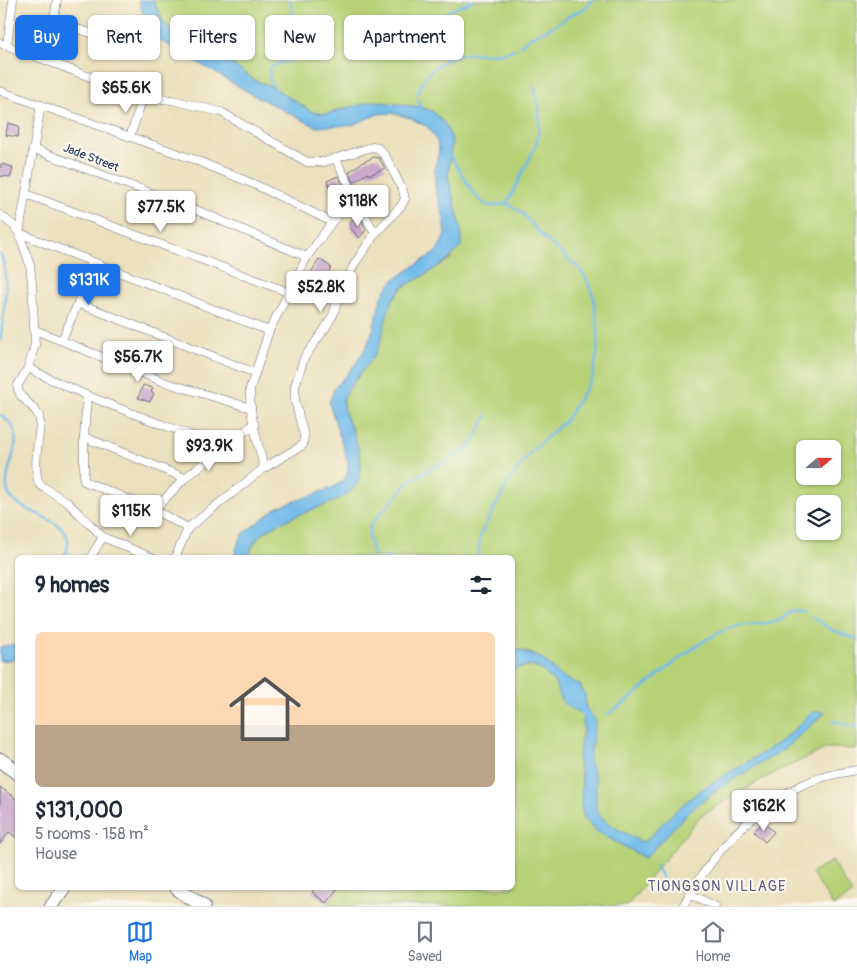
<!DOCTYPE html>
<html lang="en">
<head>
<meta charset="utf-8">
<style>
  body { margin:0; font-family:Pangolin,sans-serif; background:#f6f6f7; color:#1f2937; height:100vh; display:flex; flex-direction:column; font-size:19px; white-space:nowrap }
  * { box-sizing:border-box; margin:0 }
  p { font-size:16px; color:#747a83 }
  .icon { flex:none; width:28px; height:28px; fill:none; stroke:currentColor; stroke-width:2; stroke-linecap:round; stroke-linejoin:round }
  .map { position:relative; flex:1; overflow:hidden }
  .side { position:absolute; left:15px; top:555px; width:500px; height:335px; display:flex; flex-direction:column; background:#fff; border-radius:8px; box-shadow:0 1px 4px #0004 }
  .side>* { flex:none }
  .hud { position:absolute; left:15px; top:15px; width:500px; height:45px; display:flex; gap:10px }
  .needle { width:32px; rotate:70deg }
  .buttons { position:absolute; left:796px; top:440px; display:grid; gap:10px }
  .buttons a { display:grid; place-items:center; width:45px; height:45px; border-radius:8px; background:#fff; box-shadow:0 1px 4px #0004; font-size:25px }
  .price { position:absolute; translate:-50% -42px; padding:0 11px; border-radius:5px; background:#fff; color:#222; font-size:16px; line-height:32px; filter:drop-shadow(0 1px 2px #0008) }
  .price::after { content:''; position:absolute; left:50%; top:30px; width:15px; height:11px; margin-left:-8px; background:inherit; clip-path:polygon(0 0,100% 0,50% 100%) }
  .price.selected { background:#1a73e8; color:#fff }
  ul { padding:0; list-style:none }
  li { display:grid; align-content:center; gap:10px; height:265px; padding:0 20px }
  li+li { border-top:1px solid #e0e1e3 }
  li span { display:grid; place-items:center; height:155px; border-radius:8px; color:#555 }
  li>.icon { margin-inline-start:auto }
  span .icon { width:90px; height:90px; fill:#fffc; stroke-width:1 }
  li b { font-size:21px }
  h2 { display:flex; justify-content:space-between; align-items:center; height:60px; padding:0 20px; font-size:21px }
  .chip { padding:0 18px; border-radius:8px; background:#fff; box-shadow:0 1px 4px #0004; font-size:18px; line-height:45px }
  .chip.selected { background:#1a73e8; color:#fff }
  .menu { display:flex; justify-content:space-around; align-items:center; height:70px; border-top:1px solid #e0e1e3; background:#fff; font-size:14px; color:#747a83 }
  .menu a { display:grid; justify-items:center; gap:2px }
  .menu .selected { color:#1a73e8 }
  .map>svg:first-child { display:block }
  .green { fill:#b6d176; stroke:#68806a; fill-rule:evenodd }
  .water { fill:#71bbea; stroke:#4675a4 }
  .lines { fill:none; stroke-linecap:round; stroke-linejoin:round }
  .stream { stroke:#71bbea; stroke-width:2.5 }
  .building { fill:#cba7cc }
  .street-casing { stroke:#646d7f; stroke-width:9 }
  .primary-casing { stroke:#646d7f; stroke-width:14 }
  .highway-casing { stroke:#646d7f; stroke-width:16 }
  .street { stroke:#fff; stroke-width:8 }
  .primary { stroke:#fff; stroke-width:12 }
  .highway { stroke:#fff; stroke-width:14 }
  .labels { text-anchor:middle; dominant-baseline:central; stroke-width:4.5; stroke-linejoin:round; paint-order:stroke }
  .street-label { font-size:12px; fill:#1b2f5e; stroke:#fbf7ec }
  .neighbourhood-label { font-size:14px; letter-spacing:1px; fill:#595984; stroke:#fbf7ec }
</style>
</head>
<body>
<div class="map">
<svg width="857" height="906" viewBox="0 0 857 906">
  <rect width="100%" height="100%" fill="#fbf7ec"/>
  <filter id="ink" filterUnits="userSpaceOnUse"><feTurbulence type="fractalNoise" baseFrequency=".02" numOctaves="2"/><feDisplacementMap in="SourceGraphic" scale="10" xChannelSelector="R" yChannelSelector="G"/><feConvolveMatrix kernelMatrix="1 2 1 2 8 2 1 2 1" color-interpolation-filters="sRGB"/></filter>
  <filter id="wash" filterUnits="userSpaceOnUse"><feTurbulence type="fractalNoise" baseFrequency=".0096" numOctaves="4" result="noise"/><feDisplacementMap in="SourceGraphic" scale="20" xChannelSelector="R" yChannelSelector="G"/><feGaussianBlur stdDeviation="1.12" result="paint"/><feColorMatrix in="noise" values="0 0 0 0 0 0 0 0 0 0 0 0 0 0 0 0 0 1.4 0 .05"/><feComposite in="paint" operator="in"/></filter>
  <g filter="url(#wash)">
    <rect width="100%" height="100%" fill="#ebe0bd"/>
    <g class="green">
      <path d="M153,0h704v749l-30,-1 -61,29 -66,39 -73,90h-301l14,-18h172l1,-217c9,-6 18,-6 28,-1l8,-6 -16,-10 -20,-6 -1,-90 -262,-1c-1,-33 76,-51 100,-65l10,-35 -8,-28 -9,-20v-9l36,-55 6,-26 7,-18 10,-13 50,-30 1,-57 -5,-25 2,-20 -18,-45 -83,-4 -23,7 -14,-2 -38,-24 -20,-8 -35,-25 -27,-10 -27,-20zM805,449h27v27h-27zM805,504h27v27h-27z"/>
      <polygon points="832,861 852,894 833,906 812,873"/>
    </g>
    <g class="water">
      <path d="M139,0h14l12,25 27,20 27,10 35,25 20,8 38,24 14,2 48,-13 46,6 12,4 12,12 8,16 -4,37 13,52v18c-11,15 -26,22 -41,32 -6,3 -12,6 -17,9 -18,15 -16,39 -24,59 -7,18 -32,38 -36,53 -2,10 5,20 8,29 8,19 18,48 -1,64 -22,19 -101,28 -100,65h-16l4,-14 5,-9 33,-26 56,-20 11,-7 5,-9v-10l-19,-59 5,-14 23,-27 10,-17 6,-15 8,-31 5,-10 9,-10 41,-27 6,-10 3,-8v-13l-10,-33v-22l4,-14 -2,-11 -9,-14 -18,-9 -17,-5 -15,1 -26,11 -35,2 -62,-31 -94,-55c-12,-12 -18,-24 -22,-41z"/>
      <polygon points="17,644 17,659 0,661 0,647"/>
      <path d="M513,648l30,11 17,17 20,9 5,10 1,13 8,10 1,6 -6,36 7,20v26l2,7 11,11 32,18 6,-2c13,-14 26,-28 41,-40 36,-30 82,-44 114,-78 6,-7 13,-14 23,-9l-42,37 -65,39 -30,23 -43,46 -49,-27 -12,-13 -3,-14 1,-24 -4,-22 5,-28v-13l-3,-3 -18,-12 -8,-21 -13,-11 -7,-4h-8l-8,2 -5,3z"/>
    </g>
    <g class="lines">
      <g class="stream">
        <polyline points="520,46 529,38 552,27 572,14 584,9 593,0"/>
        <path d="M446,61c-2,-16 -16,-37 1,-49 7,-5 17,-5 25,-12"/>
        <path d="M275,89l-5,-8 -1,-13 5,-3 21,-6c9,-18 -3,-40 -5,-59"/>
        <path d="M418,93c7,-23 27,-37 50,-39 19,-2 29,3 47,-5"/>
        <polyline points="418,99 421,110"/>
        <polyline points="449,154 474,194 482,202 489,206 507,204 513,207 521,212 544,238 580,269 587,280 593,295 598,326 597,355 592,378 566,420 531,452 509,481 480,535 478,558"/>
        <path d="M507,204l28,-57c7,-21 5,-39 -1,-61"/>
        <path d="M0,254c11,20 3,65 0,86"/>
        <path d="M0,415c35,19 0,51 8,78 11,24 79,25 55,65"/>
        <path d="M374,558c-3,-15 -8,-19 -3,-34l41,-45 52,-28 9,-8 14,-28"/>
        <polyline points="384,558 389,558"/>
        <polyline points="812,617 832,630 857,639"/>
        <path d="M607,714c14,-7 25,-17 37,-27 23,-18 54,-46 81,-57 16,-7 33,-5 49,-8 15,-3 14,-16 30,-10"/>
        <polyline points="832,721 857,727"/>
        <polyline points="655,865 663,880 685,893"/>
      </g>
    </g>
    <g id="blocks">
      <g class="building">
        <polygon points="8,123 19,126 18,137 6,135"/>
        <polygon points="374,157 379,158 385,168 369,175 368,173 354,182 349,172 361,163"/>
        <polygon points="1,164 13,167 11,177 0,176"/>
        <polygon points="338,176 344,187 332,192 327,181"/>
        <polygon points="360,217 366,230 359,238 350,227 350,223 354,218 357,220"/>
        <polygon points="319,259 331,267 325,281 311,273"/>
        <polygon points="143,385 153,388 151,392 154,393 150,402 138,398"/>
        <polygon points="0,787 18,800 18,839 9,832 0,844"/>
        <polygon points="763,822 774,832 765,842 754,832"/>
        <polygon points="315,888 338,888 326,903 312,892"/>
      </g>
    </g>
  </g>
  <g filter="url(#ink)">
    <use href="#blocks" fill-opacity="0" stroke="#646d7f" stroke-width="1"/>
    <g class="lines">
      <defs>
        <g id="street">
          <polyline points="54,22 111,39"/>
          <polyline points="0,43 143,97 172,100 221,112 307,162 324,162 372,147 378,148 386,157 403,191 405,199 401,206 375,234 355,263 340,293 333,315 326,327 304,358 295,386 295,401 304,436 303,445 264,468"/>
          <polyline points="7,45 13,0"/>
          <polyline points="48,60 57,0"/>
          <polyline points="0,91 193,159 256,185 332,222"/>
          <polyline points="130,137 143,97"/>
          <polyline points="33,149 196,210 307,257"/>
          <polyline points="335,158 375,234"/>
          <polyline points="26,194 288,292"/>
          <path d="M0,215l13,10 6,8 11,32 2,19 3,61 -7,23 -10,17v5l3,6 14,14 4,6 1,7c-1,16 -8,49 0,62l27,17 36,35 49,21"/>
          <polyline points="19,233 269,331"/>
          <polyline points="19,233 41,105"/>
          <polyline points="78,303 255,373"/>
          <polyline points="35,330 164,382 251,408"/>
          <polyline points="62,340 78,303 91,263"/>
          <path d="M28,368c62,32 129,54 194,79"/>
          <path d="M87,396l-3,41v44l70,29 34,18 76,-60c-6,-26 -15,-53 -14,-79l19,-58 38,-74 25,-35 23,-26"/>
          <polyline points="84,437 185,478"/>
          <polyline points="154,510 185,478 254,424"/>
          <polyline points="90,558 103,537"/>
          <polyline points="175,558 188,528"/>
          <polyline points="690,894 715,906"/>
          <path d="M683,906c28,-50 66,-96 119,-121 17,-8 36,-12 55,-15"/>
        </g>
        <polyline id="primary" points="51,906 64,888"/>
        <g id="highway">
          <polyline points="0,760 18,773"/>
          <polyline points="177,888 203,906"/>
        </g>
      </defs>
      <use href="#street" class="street-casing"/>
      <use href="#primary" class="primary-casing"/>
      <use href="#highway" class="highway-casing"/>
      <use href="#street" class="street"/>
      <use href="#primary" class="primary"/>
      <use href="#highway" class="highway"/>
    </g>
  </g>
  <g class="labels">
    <g class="street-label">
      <text transform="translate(91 158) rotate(21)">Jade Street</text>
    </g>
    <g class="neighbourhood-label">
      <text x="717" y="886">TIONGSON VILLAGE</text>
    </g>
  </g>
</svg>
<div class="buttons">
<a><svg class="needle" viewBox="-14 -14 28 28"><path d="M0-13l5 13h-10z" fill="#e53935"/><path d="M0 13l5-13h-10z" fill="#747a83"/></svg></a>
<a><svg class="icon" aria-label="layers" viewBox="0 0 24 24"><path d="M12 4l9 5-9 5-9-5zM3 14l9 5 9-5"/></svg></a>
</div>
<b class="price" style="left:126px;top:114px">$65.6K</b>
<b class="price" style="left:358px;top:227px">$118K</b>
<b class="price" style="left:161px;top:233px">$77.5K</b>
<b class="price selected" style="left:89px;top:306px">$131K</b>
<b class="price" style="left:321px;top:313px">$52.8K</b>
<b class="price" style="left:138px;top:383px">$56.7K</b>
<b class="price" style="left:209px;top:472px">$93.9K</b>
<b class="price" style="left:131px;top:537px">$115K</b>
<b class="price" style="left:764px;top:832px">$162K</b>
<div class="hud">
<a class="chip selected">Buy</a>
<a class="chip">Rent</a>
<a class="chip">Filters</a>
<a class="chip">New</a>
<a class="chip">Apartment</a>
</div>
<section class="side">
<h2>9 homes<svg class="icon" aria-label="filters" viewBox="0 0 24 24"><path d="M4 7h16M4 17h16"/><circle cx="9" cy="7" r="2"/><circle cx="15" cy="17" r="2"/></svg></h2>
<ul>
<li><span style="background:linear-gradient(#ffd9b3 60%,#b9a48a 0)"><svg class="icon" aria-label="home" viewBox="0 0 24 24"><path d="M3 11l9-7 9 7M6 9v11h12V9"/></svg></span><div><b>$131,000</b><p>5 rooms · 158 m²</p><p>House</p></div></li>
</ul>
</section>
</div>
<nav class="menu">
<a class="selected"><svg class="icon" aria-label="map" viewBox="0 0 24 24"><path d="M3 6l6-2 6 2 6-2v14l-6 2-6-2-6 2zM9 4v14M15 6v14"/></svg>Map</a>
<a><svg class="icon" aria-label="saved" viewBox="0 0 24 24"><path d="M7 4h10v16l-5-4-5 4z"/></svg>Saved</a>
<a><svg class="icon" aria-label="home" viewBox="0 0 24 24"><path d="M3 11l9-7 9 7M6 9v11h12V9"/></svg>Home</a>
</nav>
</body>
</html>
